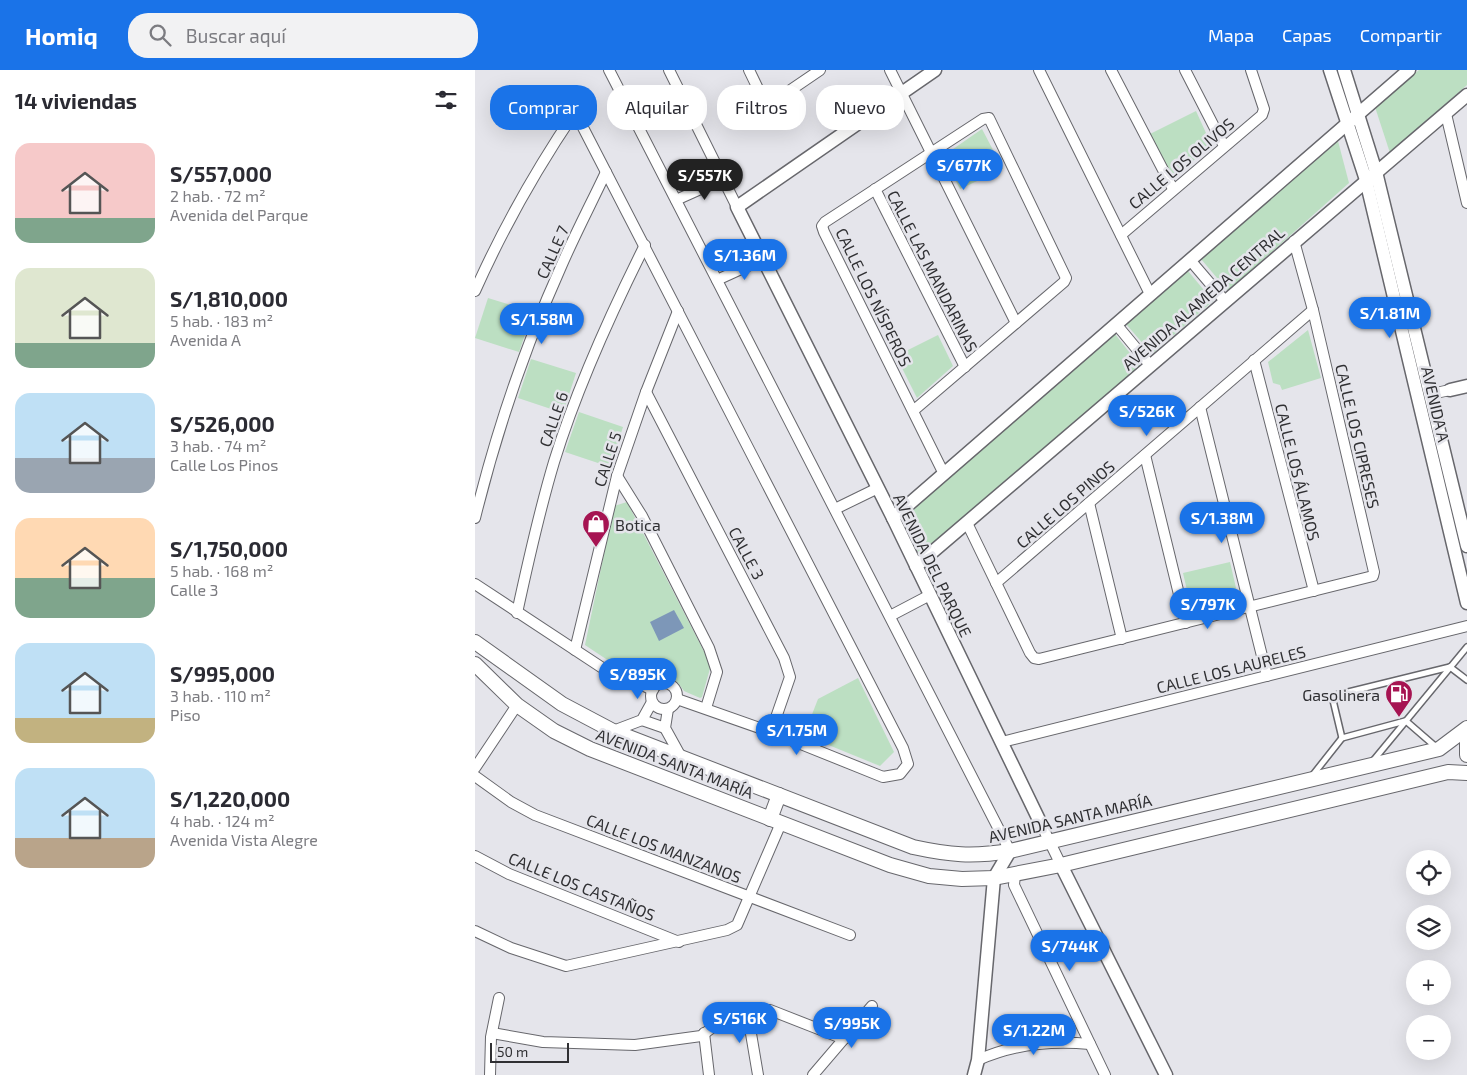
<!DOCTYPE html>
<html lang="es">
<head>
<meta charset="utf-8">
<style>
  body { margin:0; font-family:"Exo 2",sans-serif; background:#f2f2f3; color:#2b2b33; height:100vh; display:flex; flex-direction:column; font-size:19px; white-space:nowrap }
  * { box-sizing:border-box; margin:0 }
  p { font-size:16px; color:#7c7c81 }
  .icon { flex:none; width:28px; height:28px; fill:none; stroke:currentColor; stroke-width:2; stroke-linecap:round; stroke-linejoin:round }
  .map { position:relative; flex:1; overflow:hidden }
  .details { display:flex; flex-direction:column; background:#fff; width:475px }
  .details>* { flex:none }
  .guide { position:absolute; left:15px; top:15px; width:475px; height:45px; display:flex; gap:10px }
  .tools { position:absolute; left:931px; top:780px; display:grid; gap:10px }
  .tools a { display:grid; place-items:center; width:45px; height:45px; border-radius:50%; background:#fff; box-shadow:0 5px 20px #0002; font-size:25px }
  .scale { position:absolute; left:15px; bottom:12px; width:79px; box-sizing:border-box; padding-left:5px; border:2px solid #303033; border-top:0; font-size:14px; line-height:18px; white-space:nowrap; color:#303033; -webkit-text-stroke:4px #e5e5eb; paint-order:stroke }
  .price { position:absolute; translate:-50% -42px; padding:0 11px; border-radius:18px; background:#1a73e8; color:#fff; font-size:16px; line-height:32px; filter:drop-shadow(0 1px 2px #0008) }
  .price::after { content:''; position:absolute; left:50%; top:30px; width:15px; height:11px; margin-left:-8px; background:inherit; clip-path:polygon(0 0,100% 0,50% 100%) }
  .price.selected { background:#222; color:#fff }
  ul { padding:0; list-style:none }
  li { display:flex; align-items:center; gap:15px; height:125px; padding:0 15px }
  li span { display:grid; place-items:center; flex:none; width:140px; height:100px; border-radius:15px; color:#555 }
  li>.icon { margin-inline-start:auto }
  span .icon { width:60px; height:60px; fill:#fffc; stroke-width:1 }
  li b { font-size:21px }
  h2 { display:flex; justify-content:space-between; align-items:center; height:60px; padding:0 15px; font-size:21px }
  .chip { padding:0 18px; border-radius:20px; background:#fff; box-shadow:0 5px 20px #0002; font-size:18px; line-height:45px }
  .chip.selected { background:#1a73e8; color:#fff }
  header { display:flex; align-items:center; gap:30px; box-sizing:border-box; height:70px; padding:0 25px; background:#1a73e8; color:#fff }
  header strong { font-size:24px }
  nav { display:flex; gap:28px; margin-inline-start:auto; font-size:18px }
  .search { width:350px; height:45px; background:#f2f2f3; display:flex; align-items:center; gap:12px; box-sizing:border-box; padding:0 18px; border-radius:20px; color:#7c7c81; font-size:19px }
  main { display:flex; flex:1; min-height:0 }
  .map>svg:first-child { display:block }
  .green { fill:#bcdfc2 }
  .water { fill:#7d97b8 }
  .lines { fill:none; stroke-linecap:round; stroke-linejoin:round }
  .service-casing { stroke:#67676c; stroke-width:8 }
  .minor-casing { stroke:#67676c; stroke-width:12 }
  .tertiary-casing { stroke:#67676c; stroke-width:15 }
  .secondary-casing { stroke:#67676c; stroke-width:16 }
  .service { stroke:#fff; stroke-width:5 }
  .minor { stroke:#fff; stroke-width:10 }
  .tertiary { stroke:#fff; stroke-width:12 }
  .secondary { stroke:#fff; stroke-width:14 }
  .labels { text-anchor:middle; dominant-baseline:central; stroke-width:5; stroke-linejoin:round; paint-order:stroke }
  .street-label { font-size:16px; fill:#303033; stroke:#e5e5eb }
  .poi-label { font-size:16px; fill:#303033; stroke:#e5e5eb; text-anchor:start }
</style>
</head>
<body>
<header>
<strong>Homiq</strong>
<div class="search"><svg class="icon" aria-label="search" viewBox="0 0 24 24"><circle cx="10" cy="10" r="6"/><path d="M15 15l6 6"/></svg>Buscar aquí</div>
<nav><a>Mapa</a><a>Capas</a><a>Compartir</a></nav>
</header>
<main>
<section class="details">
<h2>14 viviendas<svg class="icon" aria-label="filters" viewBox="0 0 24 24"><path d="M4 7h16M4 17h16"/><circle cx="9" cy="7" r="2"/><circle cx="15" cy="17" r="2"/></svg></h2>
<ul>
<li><span style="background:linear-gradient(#f6c9c9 75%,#7fa58c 0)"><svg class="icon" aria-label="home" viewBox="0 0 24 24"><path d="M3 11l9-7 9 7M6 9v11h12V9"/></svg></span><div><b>S/557,000</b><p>2 hab. · 72 m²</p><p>Avenida del Parque</p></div></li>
<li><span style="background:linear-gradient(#dfe7d0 75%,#7fa58c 0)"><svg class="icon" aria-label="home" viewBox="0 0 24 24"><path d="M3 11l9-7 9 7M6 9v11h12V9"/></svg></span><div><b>S/1,810,000</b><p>5 hab. · 183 m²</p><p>Avenida A</p></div></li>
<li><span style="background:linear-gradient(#bfe0f5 65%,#9aa5b1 0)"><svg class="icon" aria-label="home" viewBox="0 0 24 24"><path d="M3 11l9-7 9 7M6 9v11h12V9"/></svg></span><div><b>S/526,000</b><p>3 hab. · 74 m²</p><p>Calle Los Pinos</p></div></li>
<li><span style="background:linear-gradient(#ffd9b3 60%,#7fa58c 0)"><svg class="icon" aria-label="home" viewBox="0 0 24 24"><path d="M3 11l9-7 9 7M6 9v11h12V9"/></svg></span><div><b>S/1,750,000</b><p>5 hab. · 168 m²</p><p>Calle 3</p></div></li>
<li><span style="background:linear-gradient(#bfe0f5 75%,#c2b280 0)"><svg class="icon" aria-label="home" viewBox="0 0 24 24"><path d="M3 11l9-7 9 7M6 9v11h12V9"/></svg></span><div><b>S/995,000</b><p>3 hab. · 110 m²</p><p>Piso</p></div></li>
<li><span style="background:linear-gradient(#bfe0f5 70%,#b9a48a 0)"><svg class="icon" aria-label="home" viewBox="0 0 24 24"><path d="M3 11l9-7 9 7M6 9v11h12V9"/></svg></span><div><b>S/1,220,000</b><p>4 hab. · 124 m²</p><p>Avenida Vista Alegre</p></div></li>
</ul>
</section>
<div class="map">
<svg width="992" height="1005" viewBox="0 0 992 1005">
  <rect width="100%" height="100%" fill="#e5e5eb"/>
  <g class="green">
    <polygon points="944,0 992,0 992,15 915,83 900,37"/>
    <polygon points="721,41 736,74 699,109 675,64"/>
    <polygon points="507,59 528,99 485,119 468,86"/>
    <polygon points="863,71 874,113 753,221 726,189"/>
    <polygon points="713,201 738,231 677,284 651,254"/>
    <polygon points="13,228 58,242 44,282 0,268"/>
    <polygon points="833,260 846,308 807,320 805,315 798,313 793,292"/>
    <polygon points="640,264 665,296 445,485 425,448"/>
    <polygon points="463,265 478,296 442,328 421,286"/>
    <polygon points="56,289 101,303 88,343 43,328"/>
    <polygon points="104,342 148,357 135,397 90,382"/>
    <polygon points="152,432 236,595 227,627 225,628 209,621 203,613 196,607 175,610 134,591 110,575 139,436"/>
    <polygon points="755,492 764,531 717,542 708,503"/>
    <polygon points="383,608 419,682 405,696 329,665 343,629"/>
  </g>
  <polygon class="water" points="199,540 209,558 184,571 175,552"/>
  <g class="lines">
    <defs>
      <g id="service">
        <polyline points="975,597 992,610"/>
        <polyline points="931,651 961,677"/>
        <polyline points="867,668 857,626 975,597"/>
        <polyline points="897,692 992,577"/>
        <polyline points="837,706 867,668 930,651"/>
      </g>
      <g id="minor">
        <polyline points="134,0 535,781"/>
        <polyline points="194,0 262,137"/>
        <polyline points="274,0 287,27 298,32 345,0"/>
        <polyline points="415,0 541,253"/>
        <polyline points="564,0 675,224"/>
        <polyline points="636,0 698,119"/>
        <polyline points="710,0 749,76"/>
        <polyline points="86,23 100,42 428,678 433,694 425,704 408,707 296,662 202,629"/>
        <polyline points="971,44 992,133"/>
        <polyline points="400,119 490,297"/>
        <polyline points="201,130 248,109"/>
        <polyline points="646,165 787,45 789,39 776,0"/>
        <polyline points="715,190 750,231"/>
        <polyline points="242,210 288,189"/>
        <path d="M0,221c29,-65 60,-120 100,-179"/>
        <polyline points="641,254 675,295"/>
        <polyline points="779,290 839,521"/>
        <polyline points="171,322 309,588 315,607 296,662"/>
        <polyline points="956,324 975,320"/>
        <polyline points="725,337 792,606"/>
        <polyline points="438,341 589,212 591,208 514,48 508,49 350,152 347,156 349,162 469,404"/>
        <polyline points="670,385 711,553"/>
        <polyline points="142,406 167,446 234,578 242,602 231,638"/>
        <polyline points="614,433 647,569"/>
        <polyline points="360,439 403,418"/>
        <path d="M0,448c21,-85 49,-169 85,-249 14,-33 31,-65 46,-97"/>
        <polyline points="492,453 555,583 559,588 564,589 898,506 899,502 838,240 819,171"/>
        <polyline points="521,513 838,240"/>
        <polyline points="0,514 126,597 178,620"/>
        <path d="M42,543c11,-51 22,-101 37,-151 23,-75 56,-147 91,-217"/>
        <polyline points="415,546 455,525"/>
        <polyline points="100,580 142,406 171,322 203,241"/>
        <circle cx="189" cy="626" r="13"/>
        <polyline points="193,639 190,658 206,687"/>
        <polyline points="167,650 190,658"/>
        <polyline points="138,661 167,650 177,632"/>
        <polyline points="527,672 992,556"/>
        <polyline points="0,698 42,635"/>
        <polyline points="0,706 36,732 60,745 375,865"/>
        <polyline points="566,754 586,795"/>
        <polyline points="0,786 34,804 204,872"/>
        <polyline points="540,804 539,815 630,1005"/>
        <polyline points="0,861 36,878 91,896 252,860 262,855 306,753"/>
        <polyline points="272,940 283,1005"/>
        <polyline points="17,963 68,972 160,975 226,966 261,940 295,940 369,969"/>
        <polyline points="229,963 234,1005"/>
        <path d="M503,990c36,-16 72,-20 112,-16"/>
        <polyline points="15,1005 16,967 24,928"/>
        <polyline points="338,1005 397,936"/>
      </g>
      <g id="tertiary">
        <polyline points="460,0 262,137 418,448 566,754"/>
        <polyline points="855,0 891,110 992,533"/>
        <polyline points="869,0 901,102 992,476"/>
        <polyline points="975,320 992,316"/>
        <polyline points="418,448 934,0"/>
        <polyline points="441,496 992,25"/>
        <polyline points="586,795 691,1005"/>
        <polyline points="499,1005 503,990 519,808 535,781"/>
      </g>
      <g id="secondary">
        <path d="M0,572l87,62 51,27 300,116c37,8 59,10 97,4l429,-102 28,-21"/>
        <polyline points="0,594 42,635 79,661 115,679 415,795 454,806 487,809 519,808 586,795 973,702 992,703"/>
        <polyline points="992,665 992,685"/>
        <polyline points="295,749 304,725"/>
      </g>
    </defs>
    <use href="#service" class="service-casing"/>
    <use href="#minor" class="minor-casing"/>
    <use href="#tertiary" class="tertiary-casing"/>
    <use href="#secondary" class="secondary-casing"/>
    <use href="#service" class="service"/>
    <use href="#minor" class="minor"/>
    <use href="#tertiary" class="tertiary"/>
    <use href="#secondary" class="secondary"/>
  </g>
  <defs>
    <symbol id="shop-pin" viewBox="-11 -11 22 30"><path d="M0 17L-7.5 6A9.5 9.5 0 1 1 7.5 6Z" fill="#a61452" stroke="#e5e5eb"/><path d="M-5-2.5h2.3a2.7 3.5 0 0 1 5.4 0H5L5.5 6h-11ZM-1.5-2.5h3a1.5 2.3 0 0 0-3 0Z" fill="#fff"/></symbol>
    <symbol id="fuel-pin" viewBox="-11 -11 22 30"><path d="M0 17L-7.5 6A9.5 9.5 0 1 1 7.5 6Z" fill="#a61452" stroke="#e5e5eb"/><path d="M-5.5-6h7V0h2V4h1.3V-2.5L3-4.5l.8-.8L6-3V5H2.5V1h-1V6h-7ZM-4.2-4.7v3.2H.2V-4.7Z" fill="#fff"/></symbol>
  </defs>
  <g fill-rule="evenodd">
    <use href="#shop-pin" x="105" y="438" width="32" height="43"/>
    <use href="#fuel-pin" x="908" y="608" width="32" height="43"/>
  </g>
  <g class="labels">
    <g class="street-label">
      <text transform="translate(706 93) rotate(-40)">CALLE LOS OLIVOS</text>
      <text transform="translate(77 182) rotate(-66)">CALLE 7</text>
      <text transform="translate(458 201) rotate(63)">CALLE LAS MANDARINAS</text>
      <text transform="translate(399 227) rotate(64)">CALLE LOS NÍSPEROS</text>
      <text transform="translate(728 228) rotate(-41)">AVENIDA ALAMEDA CENTRAL</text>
      <text transform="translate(961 334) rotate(77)">AVENIDA A</text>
      <text transform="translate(78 349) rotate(-71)">CALLE 6</text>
      <text transform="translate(883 366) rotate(77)">CALLE LOS CIPRESES</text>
      <text transform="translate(132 389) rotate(-72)">CALLE 5</text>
      <text transform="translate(823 402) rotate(76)">CALLE LOS ÁLAMOS</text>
      <text transform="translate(590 434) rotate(-41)">CALLE LOS PINOS</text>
      <text transform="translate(272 483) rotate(62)">CALLE 3</text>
      <text transform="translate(458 495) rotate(64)">AVENIDA DEL PARQUE</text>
      <text transform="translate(756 599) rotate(-14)">CALLE LOS LAURELES</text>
      <text transform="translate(200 693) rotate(21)">AVENIDA SANTA MARÍA</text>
      <text transform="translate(595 748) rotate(-13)">AVENIDA SANTA MARÍA</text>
      <text transform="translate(189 778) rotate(21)">CALLE LOS MANZANOS</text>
      <text transform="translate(107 816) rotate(22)">CALLE LOS CASTAÑOS</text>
    </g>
    <g class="poi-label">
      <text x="140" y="454">Botica</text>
      <text x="905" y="624" text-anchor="end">Gasolinera</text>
    </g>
  </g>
</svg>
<div class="tools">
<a><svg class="icon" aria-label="locate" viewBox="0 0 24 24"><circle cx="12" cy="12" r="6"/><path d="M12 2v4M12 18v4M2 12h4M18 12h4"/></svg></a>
<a><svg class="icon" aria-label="layers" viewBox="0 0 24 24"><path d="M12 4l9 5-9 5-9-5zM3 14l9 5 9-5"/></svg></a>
<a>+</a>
<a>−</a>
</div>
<div class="scale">50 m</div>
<b class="price" style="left:489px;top:121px">S/677K</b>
<b class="price selected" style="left:230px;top:131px">S/557K</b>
<b class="price" style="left:270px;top:211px">S/1.36M</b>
<b class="price" style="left:915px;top:269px">S/1.81M</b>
<b class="price" style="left:67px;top:275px">S/1.58M</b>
<b class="price" style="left:672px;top:367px">S/526K</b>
<b class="price" style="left:747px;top:474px">S/1.38M</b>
<b class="price" style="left:733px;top:560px">S/797K</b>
<b class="price" style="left:163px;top:630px">S/895K</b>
<b class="price" style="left:322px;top:686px">S/1.75M</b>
<b class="price" style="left:595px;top:902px">S/744K</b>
<b class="price" style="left:265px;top:974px">S/516K</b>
<b class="price" style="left:377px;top:979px">S/995K</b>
<b class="price" style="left:559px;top:986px">S/1.22M</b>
<div class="guide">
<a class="chip selected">Comprar</a>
<a class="chip">Alquilar</a>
<a class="chip">Filtros</a>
<a class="chip">Nuevo</a>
</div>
</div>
</main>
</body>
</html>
